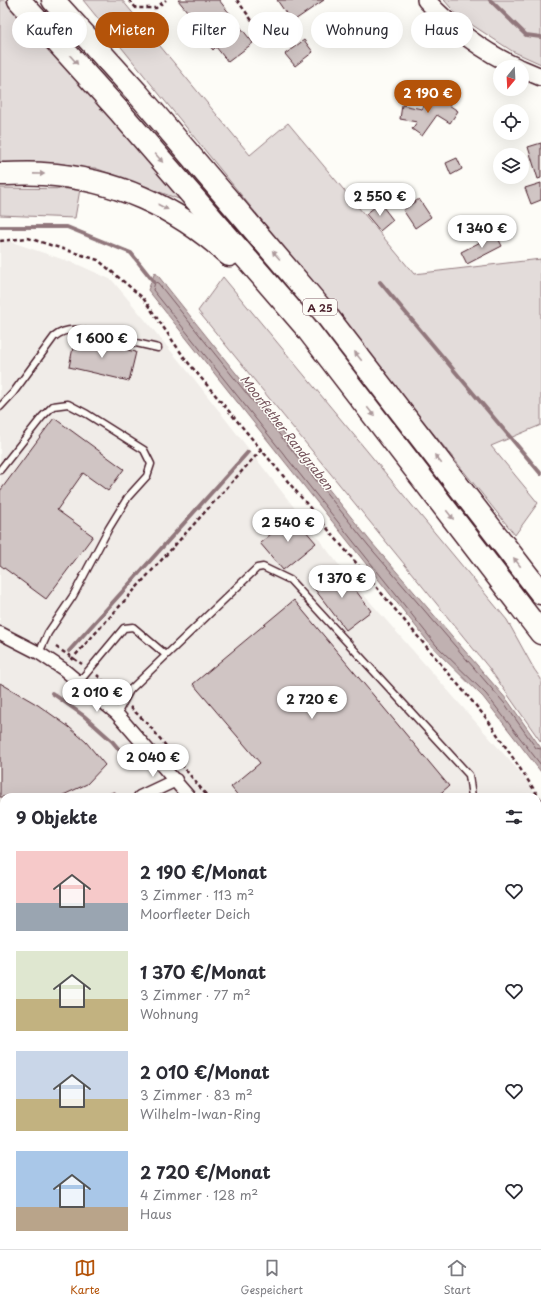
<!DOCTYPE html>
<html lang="de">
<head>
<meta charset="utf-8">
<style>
  body { margin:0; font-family:"Playpen Sans",sans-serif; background:#f7f7f7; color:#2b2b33; height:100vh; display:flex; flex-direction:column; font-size:15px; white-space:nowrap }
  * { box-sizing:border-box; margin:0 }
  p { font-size:13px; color:#7c7c81 }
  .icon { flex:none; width:22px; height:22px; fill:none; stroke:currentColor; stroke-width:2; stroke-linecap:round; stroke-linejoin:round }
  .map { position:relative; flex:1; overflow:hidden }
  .panel { position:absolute; left:0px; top:793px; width:541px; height:456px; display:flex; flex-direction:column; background:#fff; border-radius:12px 12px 0 0; box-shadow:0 4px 16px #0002 }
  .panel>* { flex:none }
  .banner { position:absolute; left:12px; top:12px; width:517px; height:36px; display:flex; gap:8px }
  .needle { width:26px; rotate:198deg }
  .buttons { position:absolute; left:493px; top:60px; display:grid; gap:8px }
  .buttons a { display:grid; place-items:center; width:36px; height:36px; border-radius:50%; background:#fff; box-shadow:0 4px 16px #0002; font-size:20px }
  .price { position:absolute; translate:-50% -34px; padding:0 9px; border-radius:14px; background:#fff; color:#222; font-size:13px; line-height:26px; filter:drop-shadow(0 1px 2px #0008) }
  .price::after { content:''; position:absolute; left:50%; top:24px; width:12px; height:9px; margin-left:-6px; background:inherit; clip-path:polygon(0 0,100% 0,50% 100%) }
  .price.on { background:#b45309; color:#fff }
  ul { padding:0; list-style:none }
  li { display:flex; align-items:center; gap:12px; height:100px; padding:0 16px }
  li span { display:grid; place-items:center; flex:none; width:112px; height:80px; border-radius:0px; color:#555 }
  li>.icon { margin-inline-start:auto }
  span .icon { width:48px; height:48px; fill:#fffc; stroke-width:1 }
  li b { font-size:17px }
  h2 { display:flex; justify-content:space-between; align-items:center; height:48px; padding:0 16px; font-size:17px }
  .chip { padding:0 14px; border-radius:18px; background:#fff; box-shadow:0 4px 16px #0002; font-size:14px; line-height:36px }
  .chip.on { background:#b45309; color:#fff }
  .dock { display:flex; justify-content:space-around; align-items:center; height:56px; border-top:1px solid #e1e1e2; background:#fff; font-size:11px; color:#7c7c81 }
  .dock a { display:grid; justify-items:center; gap:2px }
  .dock .on { color:#b45309 }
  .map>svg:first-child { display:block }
  .built { fill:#f0ece8; fill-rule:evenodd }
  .green { fill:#e3dcda; stroke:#967e82 }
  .water { fill:#c0b1b1; stroke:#91777b }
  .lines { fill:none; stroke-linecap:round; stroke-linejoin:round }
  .shore { stroke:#795961; stroke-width:1 }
  .stream { stroke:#91777b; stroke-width:4 }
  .building { fill:#d0c5c4; stroke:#4a1f2b }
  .lane-casing { stroke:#4a1f2b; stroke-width:9 }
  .street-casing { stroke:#4a1f2b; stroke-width:15 }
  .secondary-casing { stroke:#4a1f2b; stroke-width:20 }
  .highway-casing { stroke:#4a1f2b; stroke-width:25 }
  .path { stroke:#4a1f2b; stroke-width:2.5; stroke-dasharray:4 3; stroke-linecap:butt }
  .lane { stroke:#fdfcf7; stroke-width:6 }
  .street { stroke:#fdfcf7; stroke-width:12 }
  .secondary { stroke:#fdfcf7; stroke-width:17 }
  .highway { stroke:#fdfcf7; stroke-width:22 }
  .oneway { fill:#ac999b }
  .labels { text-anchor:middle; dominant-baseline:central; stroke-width:3; stroke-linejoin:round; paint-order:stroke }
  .shield { fill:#fdfcf7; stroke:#806168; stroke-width:1 }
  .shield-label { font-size:10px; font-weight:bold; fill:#4a1f2b }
  .water-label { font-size:12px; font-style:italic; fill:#73525a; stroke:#fdfcf7 }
</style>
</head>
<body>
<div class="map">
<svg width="541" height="1249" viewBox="0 0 541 1249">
  <rect width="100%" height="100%" fill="#fdfcf7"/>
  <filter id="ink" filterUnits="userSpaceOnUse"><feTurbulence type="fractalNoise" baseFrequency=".025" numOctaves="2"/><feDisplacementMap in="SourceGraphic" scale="8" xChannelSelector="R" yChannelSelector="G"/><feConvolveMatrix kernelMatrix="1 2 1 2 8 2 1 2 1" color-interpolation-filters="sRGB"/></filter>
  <g filter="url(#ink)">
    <path class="built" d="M0,238l79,27 33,15 83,100 154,198 176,200 16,23v448h-541zM4,797h533v448h-533z"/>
    <g class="green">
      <polygon points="0,0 5,0 184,201 95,168 0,166"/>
      <polygon points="83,0 122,0 250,155 288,123 414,274 541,259 541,425 491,446 538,503 515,535 319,291"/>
      <polygon points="444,0 541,0 541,64 512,51 457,15"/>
      <polygon points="0,188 80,189 75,218 0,215"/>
      <polygon points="223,277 507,620 534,669 541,679 541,742 489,668 198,311"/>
    </g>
    <polygon class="water" points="155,272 371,542 508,701 541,748 541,772 483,697 433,648 148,290"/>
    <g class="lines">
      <polyline class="shore" points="541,749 536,748 505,704 368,545 158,283 155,282 153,290 436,645 486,694 541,765"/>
      <g class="stream">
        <polyline points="490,0 526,35 541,37"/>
        <polyline points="0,227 67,227 131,253 154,282"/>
        <polyline points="380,282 541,474"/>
        <polyline points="69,651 248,452"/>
        <polyline points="52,693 84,716 112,741 131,764"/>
        <polyline points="105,797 114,793"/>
        <polyline points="0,846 4,844"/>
        <polyline points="537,1114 541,1112"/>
        <polyline points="486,1245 489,1249"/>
      </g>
    </g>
    <g class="building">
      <polygon points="178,0 219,0 253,43 228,62 216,47 213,50 201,35 204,32"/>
      <polygon points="277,0 324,0 292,22"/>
      <polygon points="304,40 313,52 295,66 285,54"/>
      <polygon points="432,94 458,111 450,123 437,115 422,136 412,129 417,122 400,119 402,105 422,109"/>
      <polygon points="541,143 541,178 538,179 528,147"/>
      <polygon points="457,158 462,169 451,175 446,163"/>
      <polygon points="541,183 541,200 531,204 525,188"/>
      <polygon points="419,199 431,217 415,228 403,210"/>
      <polygon points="380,203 393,220 380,231 366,214"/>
      <polygon points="496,234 502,246 467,264 461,252"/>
      <polygon points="75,338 136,352 129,381 69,367"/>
      <polygon points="54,418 124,469 108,491 83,473 57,510 93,536 46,599 0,565 0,491"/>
      <polygon points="293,516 316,543 283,570 260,543"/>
      <polygon points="339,568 371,611 346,630 313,587"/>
      <polygon points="294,600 449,786 436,797 239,797 231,787 260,763 193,684"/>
      <polygon points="0,683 38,705 69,727 86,742 105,765 87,784 59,797 0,797"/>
    </g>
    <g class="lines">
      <defs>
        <g id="lane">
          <path d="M0,407l13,-14 41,-56c7,-6 15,-8 25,-7l79,18"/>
          <polyline points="0,470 42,417 53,406 68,404 87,414 144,450 151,464 147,476 128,497 109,528 73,596 48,633 39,653"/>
          <polyline points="79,682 124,628 133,627 166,655"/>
          <polyline points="117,714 130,690 257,568 263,567 290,580 469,775 472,797"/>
          <polyline points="537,996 541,1002"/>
          <polyline points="537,1075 541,1073"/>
          <polyline points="537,1170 541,1168"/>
          <polyline points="349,1245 351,1249"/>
        </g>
        <g id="street">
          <polyline points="0,633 39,653 63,669 117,714 189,797"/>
          <polyline points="140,797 176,780"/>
          <polyline points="0,864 4,862"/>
          <polyline points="515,1245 517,1249"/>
        </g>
        <g id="secondary">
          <path d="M426,0c26,28 56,51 91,67"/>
          <polyline points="522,69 541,77"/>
        </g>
        <g id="highway">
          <polyline points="19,0 119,111 304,325 541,633"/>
          <polyline points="53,0 138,94 324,312 541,593"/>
          <path d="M0,174c14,0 29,-1 43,0 70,4 134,33 186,81"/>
        </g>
      </defs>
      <use href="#lane" class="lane-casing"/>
      <use href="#street" class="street-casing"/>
      <use href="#secondary" class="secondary-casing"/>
      <use href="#highway" class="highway-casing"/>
      <g class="path">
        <polyline points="129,0 136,8 156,8 166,0"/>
        <polyline points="237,0 259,30 291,40"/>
        <polyline points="0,241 28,238 98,260 143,298 186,360 487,719 541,800"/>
        <polyline points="56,647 82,664"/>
        <polyline points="71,660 261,450"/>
        <polyline points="97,675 118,695"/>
        <polyline points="130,707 148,724 208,797"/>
        <polyline points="537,1123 541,1122"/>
        <polyline points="533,1245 535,1249"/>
      </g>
      <use href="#lane" class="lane"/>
      <use href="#street" class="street"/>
      <use href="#secondary" class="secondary"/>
      <use href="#highway" class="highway"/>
    </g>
    <defs><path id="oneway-solid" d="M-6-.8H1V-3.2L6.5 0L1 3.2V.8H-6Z"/></defs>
    <g class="oneway">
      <use href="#oneway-solid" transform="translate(74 60) rotate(49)"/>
      <use href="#oneway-solid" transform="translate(159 158) rotate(49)"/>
      <use href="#oneway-solid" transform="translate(39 174) rotate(1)"/>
      <use href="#oneway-solid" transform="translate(163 207) rotate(28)"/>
      <use href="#oneway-solid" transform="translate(276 255) rotate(-131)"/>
      <use href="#oneway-solid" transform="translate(358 356) rotate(-128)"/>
      <use href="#oneway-solid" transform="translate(371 412) rotate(52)"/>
      <use href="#oneway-solid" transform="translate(438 459) rotate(-128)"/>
      <use href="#oneway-solid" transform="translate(450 515) rotate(52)"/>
      <use href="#oneway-solid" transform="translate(517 562) rotate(-128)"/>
    </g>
  </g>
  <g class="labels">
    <rect class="shield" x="303" y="299" width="34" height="16" rx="3"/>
    <g class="shield-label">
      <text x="320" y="307">A 25</text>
    </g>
    <g class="water-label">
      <text transform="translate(287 432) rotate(52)">Moorflether Randgraben</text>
    </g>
  </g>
</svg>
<div class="buttons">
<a><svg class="needle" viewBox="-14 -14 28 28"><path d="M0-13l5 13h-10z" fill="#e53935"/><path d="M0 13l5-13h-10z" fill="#7c7c81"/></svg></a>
<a><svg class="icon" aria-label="locate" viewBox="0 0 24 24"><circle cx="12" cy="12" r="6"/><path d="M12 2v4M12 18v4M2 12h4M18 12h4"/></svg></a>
<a><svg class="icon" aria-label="layers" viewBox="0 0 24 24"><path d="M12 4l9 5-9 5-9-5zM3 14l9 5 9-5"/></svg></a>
</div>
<b class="price on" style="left:428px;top:114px">2 190 €</b>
<b class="price" style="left:380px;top:217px">2 550 €</b>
<b class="price" style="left:482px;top:249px">1 340 €</b>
<b class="price" style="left:102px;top:359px">1 600 €</b>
<b class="price" style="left:288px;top:543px">2 540 €</b>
<b class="price" style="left:342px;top:599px">1 370 €</b>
<b class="price" style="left:97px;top:713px">2 010 €</b>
<b class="price" style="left:312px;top:720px">2 720 €</b>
<b class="price" style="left:153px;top:778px">2 040 €</b>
<div class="banner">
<a class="chip">Kaufen</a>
<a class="chip on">Mieten</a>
<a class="chip">Filter</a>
<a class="chip">Neu</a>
<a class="chip">Wohnung</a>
<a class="chip">Haus</a>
</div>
<section class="panel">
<h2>9 Objekte<svg class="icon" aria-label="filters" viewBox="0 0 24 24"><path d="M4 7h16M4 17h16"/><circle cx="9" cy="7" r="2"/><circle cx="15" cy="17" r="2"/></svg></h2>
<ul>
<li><span style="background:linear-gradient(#f6c9c9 65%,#9aa5b1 0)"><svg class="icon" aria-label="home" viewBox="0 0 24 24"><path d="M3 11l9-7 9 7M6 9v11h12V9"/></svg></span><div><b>2 190 €/Monat</b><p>3 Zimmer · 113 m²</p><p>Moorfleeter Deich</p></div><svg class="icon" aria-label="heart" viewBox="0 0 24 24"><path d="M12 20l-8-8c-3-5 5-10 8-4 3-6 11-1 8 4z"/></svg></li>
<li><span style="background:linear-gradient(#dfe7d0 60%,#c2b280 0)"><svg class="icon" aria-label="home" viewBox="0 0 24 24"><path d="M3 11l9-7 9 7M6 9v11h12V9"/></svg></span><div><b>1 370 €/Monat</b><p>3 Zimmer · 77 m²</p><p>Wohnung</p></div><svg class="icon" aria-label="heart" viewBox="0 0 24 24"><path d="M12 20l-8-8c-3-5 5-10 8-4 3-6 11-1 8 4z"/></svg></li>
<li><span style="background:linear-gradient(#c9d6e8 60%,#c2b280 0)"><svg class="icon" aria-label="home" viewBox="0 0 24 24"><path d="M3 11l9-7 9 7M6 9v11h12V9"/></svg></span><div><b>2 010 €/Monat</b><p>3 Zimmer · 83 m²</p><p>Wilhelm-Iwan-Ring</p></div><svg class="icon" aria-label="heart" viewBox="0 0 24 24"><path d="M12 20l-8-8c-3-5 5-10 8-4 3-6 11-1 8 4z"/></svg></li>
<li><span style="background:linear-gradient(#a9c7e8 70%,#b9a48a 0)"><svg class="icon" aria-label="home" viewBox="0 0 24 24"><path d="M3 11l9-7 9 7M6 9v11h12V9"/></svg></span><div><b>2 720 €/Monat</b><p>4 Zimmer · 128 m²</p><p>Haus</p></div><svg class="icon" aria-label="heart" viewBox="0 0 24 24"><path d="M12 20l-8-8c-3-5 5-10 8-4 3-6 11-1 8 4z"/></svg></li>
</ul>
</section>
</div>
<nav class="dock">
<a class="on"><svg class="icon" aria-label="map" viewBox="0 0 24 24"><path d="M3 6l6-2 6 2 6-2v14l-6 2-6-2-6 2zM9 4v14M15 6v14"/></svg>Karte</a>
<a><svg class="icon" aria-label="saved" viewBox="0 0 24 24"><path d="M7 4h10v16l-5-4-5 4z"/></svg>Gespeichert</a>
<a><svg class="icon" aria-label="home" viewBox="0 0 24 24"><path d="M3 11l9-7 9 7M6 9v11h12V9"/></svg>Start</a>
</nav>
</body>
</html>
